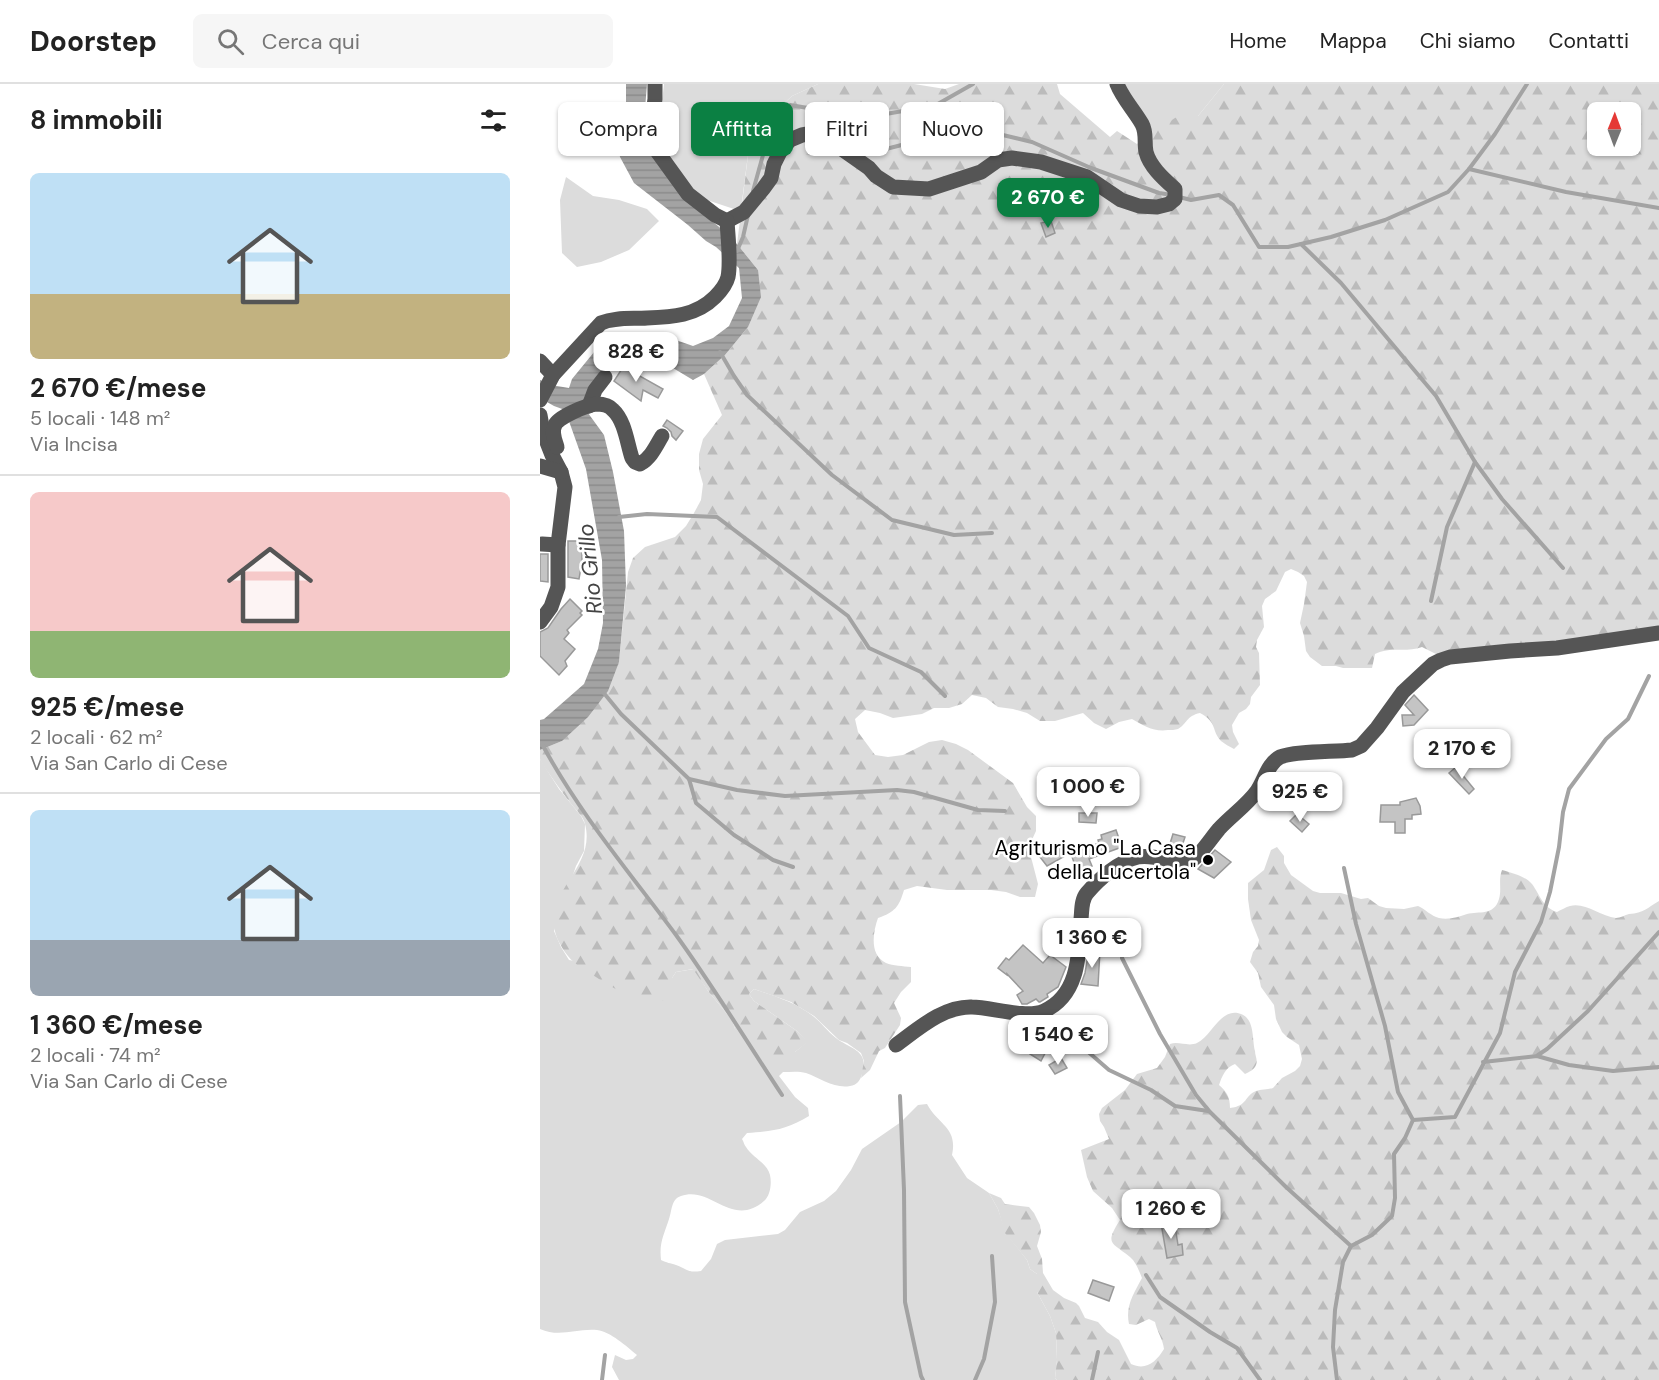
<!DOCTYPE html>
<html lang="it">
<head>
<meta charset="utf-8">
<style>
  body { margin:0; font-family:"DM Sans",sans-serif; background:#f6f6f6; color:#222; height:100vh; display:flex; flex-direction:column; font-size:22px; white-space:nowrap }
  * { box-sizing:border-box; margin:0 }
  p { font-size:20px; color:#767676 }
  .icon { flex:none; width:33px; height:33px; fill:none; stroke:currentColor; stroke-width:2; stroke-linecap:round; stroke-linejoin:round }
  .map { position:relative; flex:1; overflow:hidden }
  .side { display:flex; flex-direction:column; background:#fff; width:540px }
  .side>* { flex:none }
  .top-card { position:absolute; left:18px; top:18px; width:570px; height:54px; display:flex; gap:12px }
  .needle { width:39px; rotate:1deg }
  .controls { position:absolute; left:1047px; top:18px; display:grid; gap:12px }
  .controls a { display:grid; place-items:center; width:54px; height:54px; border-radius:9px; background:#fff; box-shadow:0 2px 4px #0004; font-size:30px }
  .price { position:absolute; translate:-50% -51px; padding:0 14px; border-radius:12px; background:#fff; color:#222; font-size:20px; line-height:39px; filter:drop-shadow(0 2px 3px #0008) }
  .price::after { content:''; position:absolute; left:50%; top:36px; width:18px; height:14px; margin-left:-9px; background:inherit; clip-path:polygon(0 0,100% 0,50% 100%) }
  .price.current { background:#0b8043; color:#fff }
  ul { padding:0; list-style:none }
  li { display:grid; align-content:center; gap:12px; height:318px; padding:0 30px }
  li+li { border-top:2px solid #e0e0e0 }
  li span { display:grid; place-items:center; height:186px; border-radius:9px; color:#555 }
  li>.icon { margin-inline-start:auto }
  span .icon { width:108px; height:108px; fill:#fffc; stroke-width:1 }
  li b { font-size:26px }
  h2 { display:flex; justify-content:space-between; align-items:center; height:72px; padding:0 30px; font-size:26px }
  .pill { padding:0 21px; border-radius:9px; background:#fff; box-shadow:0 2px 4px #0004; font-size:21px; line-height:54px }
  .pill.current { background:#0b8043; color:#fff }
  header { display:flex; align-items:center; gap:36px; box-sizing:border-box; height:84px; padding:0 30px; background:#fff; border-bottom:2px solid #e0e0e0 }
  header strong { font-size:28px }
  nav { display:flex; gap:33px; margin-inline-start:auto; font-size:21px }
  .search { width:420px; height:54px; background:#f6f6f6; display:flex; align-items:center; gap:15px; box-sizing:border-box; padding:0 21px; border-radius:9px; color:#767676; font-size:22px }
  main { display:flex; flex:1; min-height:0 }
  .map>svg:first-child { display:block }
  .green { fill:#dcdcdc }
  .forest { fill:url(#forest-firs); fill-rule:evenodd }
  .water { fill:url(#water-rules) }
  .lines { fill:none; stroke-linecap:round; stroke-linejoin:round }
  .stream { stroke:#a3a3a3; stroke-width:4 }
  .building { fill:#c4c4c4; stroke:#999; stroke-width:1.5 }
  .minor { stroke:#555; stroke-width:15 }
  .poi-dot { fill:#000; stroke:#fff; stroke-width:2 }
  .labels { text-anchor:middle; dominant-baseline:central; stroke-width:5; stroke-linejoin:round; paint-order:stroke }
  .poi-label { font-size:21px; fill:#000; stroke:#fff; text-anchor:end }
  .water-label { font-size:22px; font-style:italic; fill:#444; stroke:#fff }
</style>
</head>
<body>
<header>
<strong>Doorstep</strong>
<div class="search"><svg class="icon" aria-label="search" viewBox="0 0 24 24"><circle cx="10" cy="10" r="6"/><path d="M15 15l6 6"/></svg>Cerca qui</div>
<nav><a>Home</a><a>Mappa</a><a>Chi siamo</a><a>Contatti</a></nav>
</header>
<main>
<section class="side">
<h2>8 immobili<svg class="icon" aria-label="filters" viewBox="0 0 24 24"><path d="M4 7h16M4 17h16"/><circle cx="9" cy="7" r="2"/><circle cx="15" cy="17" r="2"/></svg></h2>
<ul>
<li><span style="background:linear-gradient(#bfe0f5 65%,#c2b280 0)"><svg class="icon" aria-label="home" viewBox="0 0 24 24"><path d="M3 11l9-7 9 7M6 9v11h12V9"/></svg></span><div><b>2 670 €/mese</b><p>5 locali · 148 m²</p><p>Via Incisa</p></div></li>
<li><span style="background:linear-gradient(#f6c9c9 75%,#8fb573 0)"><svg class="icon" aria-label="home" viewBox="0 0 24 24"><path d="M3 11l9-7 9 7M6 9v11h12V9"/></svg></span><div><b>925 €/mese</b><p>2 locali · 62 m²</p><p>Via San Carlo di Cese</p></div></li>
<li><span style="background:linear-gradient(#bfe0f5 70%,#9aa5b1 0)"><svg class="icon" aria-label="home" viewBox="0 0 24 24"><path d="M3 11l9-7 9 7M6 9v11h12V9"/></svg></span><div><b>1 360 €/mese</b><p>2 locali · 74 m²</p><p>Via San Carlo di Cese</p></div></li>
</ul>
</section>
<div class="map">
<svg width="1119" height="1296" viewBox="0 0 1119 1296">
  <defs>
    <pattern id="forest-firs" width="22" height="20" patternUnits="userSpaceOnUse" patternTransform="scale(1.5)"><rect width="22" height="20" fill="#dcdcdc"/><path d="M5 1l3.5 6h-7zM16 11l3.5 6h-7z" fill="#bbb"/></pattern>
    <pattern id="water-rules" width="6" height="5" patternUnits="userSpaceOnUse" patternTransform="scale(1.5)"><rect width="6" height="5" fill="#a3a3a3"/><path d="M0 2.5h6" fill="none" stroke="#8b8b8b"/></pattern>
  </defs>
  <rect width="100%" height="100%" fill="#fff"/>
  <g class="green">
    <polygon points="124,0 278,0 252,12 230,32 210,55 201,125 197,126 167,116 150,104 130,80 118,55"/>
    <polygon points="571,0 684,0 658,32 603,54"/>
    <polygon points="26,93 53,112 79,116 107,125 119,137 89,166 61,178 37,183 22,169 20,116"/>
    <path d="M0,675l19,30 22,27 4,8 -1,27 -8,15 -22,65 7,16 8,13 103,18 4,-6 18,-3 14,22 24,29 3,9 60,23 12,-10 -10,-11 -43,-30 -5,-7 5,-5c21,7 41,13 59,27 8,6 14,15 23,22 14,11 34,12 26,36 -2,7 -5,11 -12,12 -15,3 -30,-8 -44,-13 -7,-2 -15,-1 -23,-1l-4,4 16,21 13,11 1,8c-23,14 -36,15 -62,17l-5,6c2,3 2,6 4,8 6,10 21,16 24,28 2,9 0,21 -6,26 -32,28 -53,-16 -83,-5 -10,3 -9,15 -12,23 -5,16 -10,23 -8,41 6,3 9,3 15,5 12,4 10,8 25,6l10,-12 6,-15 8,-4 53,-6 7,-4 15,-18 24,-11 12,-10 15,-21 11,-21 39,-27 17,-17 9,-1c11,21 31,23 25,51l15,23 22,15 9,16 8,24 21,27 3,9 7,5v18l13,24 6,17 1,27 -2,18 2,2h-438l-7,-13 3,-12 11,5 7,-1 4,-4c-11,-9 -26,-23 -40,-25 -20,-2 -37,8 -57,-1z"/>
  </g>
  <g class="forest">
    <path d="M278,0h96l31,5 14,-5h98l3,10 50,43 7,-6 20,13 6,-6 40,-25 15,3 26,-32h435v553l-211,17h-12l-14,-7c-15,6 -32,-1 -47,7l-3,14h-29l-7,-2h-14l-12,-9 -4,-6 -2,-15 -4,-13 4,-19 3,-22 -3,-6 -6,-4 -7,-3 -6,3 -9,19 -11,8 -3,7 2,21 -7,13 -1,7 3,6 1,32 -9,12 -1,7 -4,5 -7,4 -7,12 1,7 6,12 -5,5c-4,-2 -9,-5 -13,-8 -10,-11 -3,-18 -21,-28 -14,3 -13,11 -22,16 -3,1 -7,1 -10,1 -14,2 -24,-4 -36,-11l-13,3 -13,7 -12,-6 -11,-10 -28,8h-15l-13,-8 -14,-4 -15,-2 -12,-9 -14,-3 -10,9 -13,4h-15l-12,6 -29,4 -13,-5 -15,-3 -10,9 3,13 17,23 13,2 15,-2 26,-13 13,-2 14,4 12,6 45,33 14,24 9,9v15l-6,13 1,13 7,27 -3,13h-15l-14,-5 -15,-2h-44l-30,-4 -13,4c-5,17 -9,22 -26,28 -5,14 -9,37 8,45 7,3 17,3 25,4v15l-10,10 -7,11 7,15 -1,7 -15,23 -6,3 -9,19 -9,8 3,-17 -3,-8 -14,-10 -8,-3 -25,-24 -23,-14 -37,-13 -5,5 5,7 43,30 11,11 -13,10 -18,5h-8l-9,-3 -8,-5 -17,-20 -3,-9 -24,-29 -15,-22 -17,3 -4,6 -9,23c-33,-1 -45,-10 -72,-27 -17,-10 -25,-17 -34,-36 -17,-47 40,-69 28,-114 -2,-8 -9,-14 -13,-19 -8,-10 -15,-20 -22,-30 -3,-5 -8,-10 -10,-16 0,0 0,-8 0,-9l22,-9 57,-79 9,-90 5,-14 12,-11 30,-10 11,-11 8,-13 7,-13 2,-16 -4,-14v-16l4,-15 19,-24 -18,-41 21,-19 23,-28 10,-57 -21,-26 13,-105 20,-23 22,-20zM1058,28h32v34h-32z"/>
    <path d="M737,763l7,9v7l7,12 22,16 7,2h21l20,6 7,-1 11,8 7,2 18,1 14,-3c7,3 13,10 21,12 10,2 19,-1 28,-4 12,-3 27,2 32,-15 3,-10 -1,-19 3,-29 10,3 23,6 30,14 8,11 11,24 25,28 4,-2 9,-5 13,-6 15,-4 30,10 46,12 4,0 9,-3 13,-4 15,-1 18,-6 30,-13v479h-602l-2,-2 2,-18 -1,-27 -6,-17 -13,-24v-18l-7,-5 -3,-9 -22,-27 -7,-24 -9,-16 12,5 4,6 24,3 5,6 6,12 1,7 -4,14 5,13 1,14 10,17 11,8 12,5 3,3 6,12 13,4 9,10 12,8 12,24c15,7 25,-2 33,-15 -1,-10 -7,-17 -9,-27l-6,-3 -13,6 -7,-1c-4,-18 5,-31 13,-46 -3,-7 -6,-16 -12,-21 -18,-15 -26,-12 -10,-37l-8,-12 -19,-17 -6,-14 -6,-27 28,-11 -5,-12 -4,-6 -1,-7 3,-6 23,-18 12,-16 20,-6 8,-11 5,-13c9,-3 18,3 27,-1 15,-7 24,-37 44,-29 14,5 11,26 14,37 0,5 3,9 1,14 -2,5 -7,7 -11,9l-10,-10c-9,3 -13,12 -16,21 8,7 11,12 11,23 18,-2 14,-12 26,-17 5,-2 12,-1 17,-3l9,-10 13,-7 5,-5 2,-7 -3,-14 -12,-8 -5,-5 -6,-13 -2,-14 -13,-18 -3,-14 -8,-11 3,-10 5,-6 1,-6 -8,-20 -3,-21v-16l16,-13 7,-20z"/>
  </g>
  <polygon class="water" points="86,0 107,0 103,50 152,121 178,142 197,160 218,186 221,213 208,243 185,271 164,290 153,296 123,278 94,276 72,279 51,301 48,329 64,351 73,388 84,447 86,502 79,578 68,607 48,633 22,657 0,666 0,636 4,635 44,600 58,565 63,539 62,476 46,385 25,326 14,322 0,314 0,296 11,301 29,304 32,295 59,262 92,249 133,255 153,262 173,254 189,242 202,214 199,184 176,163 166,157 148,141 94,99 80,73 76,55 86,21"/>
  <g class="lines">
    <g class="stream">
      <polyline points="304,30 319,53 346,65 412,48 446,47 492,58 551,84 619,109 632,111"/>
      <polyline points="929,85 1026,108 1119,124"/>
      <polyline points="213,107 230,46 250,21 304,30 346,30 396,21 433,0"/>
      <polyline points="639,113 651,116 679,111 693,121 719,163 748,163 791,153 845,136 908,108 929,85 955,50 987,0"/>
      <polyline points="761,160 801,199 896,312 935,378 962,415 1023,484"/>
      <polyline points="197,167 203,153 208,131"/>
      <polyline points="180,268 194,292 207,311 292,391 352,436 414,451 452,449"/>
      <polyline points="79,433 107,430 177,433 308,532 329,564 381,588 405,612"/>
      <polyline points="891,517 907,443 935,378"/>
      <polyline points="63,608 81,630 149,695 197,706 245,712 357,706 374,708 438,726 465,727"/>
      <path d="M2,660c37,69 88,129 134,191 37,51 71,107 106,160"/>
      <polyline points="149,695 156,719 194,751 233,776 253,783"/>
      <polyline points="804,784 816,840 845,942 858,1008 873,1036"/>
      <polyline points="582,874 620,950 656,1011 670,1028 746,1103 811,1162"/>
      <polyline points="523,946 569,986 611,1006 635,1022 668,1027"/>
      <polyline points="998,971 1007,965 1048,927 1119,848"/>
      <polyline points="943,978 997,972 1029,981 1073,987 1119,983"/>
      <polyline points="360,1012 364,1106 365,1218 381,1292 383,1296"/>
      <polyline points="606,1191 620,1213 670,1248 697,1264 720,1296"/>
      <polyline points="62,1296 65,1271"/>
      <polyline points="435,1296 444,1275 455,1218 452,1172"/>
      <polyline points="552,1296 558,1268"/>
      <polyline points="797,1296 793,1263 795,1226 803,1178 811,1162 832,1151 852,1132 855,1114 854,1070 865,1054 873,1036 915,1033 960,949 975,888 1001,838 1010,808 1019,763 1023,728 1029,705 1066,655 1088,635 1109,592"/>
    </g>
  </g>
  <g class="building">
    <polygon points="511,137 515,149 506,153 501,139"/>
    <polygon points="85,280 97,288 96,290 123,305 118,314 103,306 101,317 74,297"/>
    <polygon points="127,336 143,347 136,356 132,352 131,348 127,344 123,342"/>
    <polygon points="28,457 42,457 42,478 39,495 28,493"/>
    <polygon points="0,470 8,470 8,498 0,497"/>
    <polygon points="30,515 42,527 40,529 42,531 27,546 29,549 24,555 35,565 25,577 27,582 19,591 0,572 0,548 8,544 21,525"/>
    <polygon points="874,611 888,626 874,641 863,642 862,631 874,631 865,621"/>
    <polygon points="924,665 929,678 920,682 914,669"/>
    <polygon points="916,683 934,705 929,710 909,689"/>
    <polygon points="876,714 880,722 881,730 872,731 872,735 865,735 865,749 855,749 855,738 840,738 841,721 860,721 860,718"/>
    <polygon points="539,729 557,729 556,739 539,738"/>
    <polygon points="757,730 769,740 762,748 750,737"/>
    <polygon points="576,746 582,763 549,775 552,782 537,787 531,770 559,759 558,756 562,755 561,751"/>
    <polygon points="633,750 645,753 640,768 628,766"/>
    <polygon points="521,763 525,772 507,782 500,773"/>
    <polygon points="675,766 691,778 674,794 658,785"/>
    <polygon points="483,861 503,879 510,871 526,883 518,903 507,910 508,913 500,918 499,918 496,915 487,920 482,920 477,911 483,907 467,890 467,891 458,884 466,874 469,876"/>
    <polygon points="549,866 560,866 558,902 541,900 545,889"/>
    <polygon points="505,947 514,952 501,977 490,970"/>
    <polygon points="521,974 527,984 515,990 509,981"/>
    <polygon points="634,1136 638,1161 642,1160 643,1171 627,1174 621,1139"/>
    <polygon points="553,1196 574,1203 569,1217 548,1209"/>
  </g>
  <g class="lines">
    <g class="minor">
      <polyline points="115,0 115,15 110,51 114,63 148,110 175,131 187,137"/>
      <path d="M187,137l17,-9 19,-23 8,-11 3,-14 6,-12 10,-12 12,-5 11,-2 12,5 17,11 27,19 7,8 17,11 36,2 52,-17 17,-12 14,-2 29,4 46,15 34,23 18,6 18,1 12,-3 6,-5v-10c-11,-10 -25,-22 -29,-37 -2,-10 1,-19 -4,-28 -8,-14 -19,-25 -25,-40"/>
      <polyline points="0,277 13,291"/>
      <path d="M0,316l13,-25 48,-52c14,-6 30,-4 46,-5 25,-1 49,-2 68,-21 6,-6 11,-12 13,-20 3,-15 0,-39 -1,-56"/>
      <polyline points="49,322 55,306 65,293"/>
      <polyline points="0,331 3,348 12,371 21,388 25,403 18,461 18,503 11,523 0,538"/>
      <path d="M17,363c-2,-7 -6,-15 -2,-22 3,-8 32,-20 41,-21 7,0 13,1 17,6 12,11 14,33 19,48l3,4 5,2c11,-6 16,-18 22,-28"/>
      <polyline points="0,382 21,388"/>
      <polyline points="2,460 18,461"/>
      <path d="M356,961c22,-16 47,-39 76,-38 19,0 54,12 72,4 36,-16 35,-59 37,-92 1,-8 0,-19 6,-26 12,-14 32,-32 51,-36 10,-2 22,1 32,3 6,1 16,4 22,0 8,-4 20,-23 27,-31 12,-13 28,-24 38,-38 7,-10 11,-28 23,-34 14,-6 55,-5 72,-7l9,-4 16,-18 26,-36 30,-28 8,-4 9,-3 60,-6 47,-3 102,-15"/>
    </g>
  </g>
  <circle class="poi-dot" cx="668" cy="776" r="6"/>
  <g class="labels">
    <g class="poi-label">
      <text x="656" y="764">Agriturismo "La Casa<tspan x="656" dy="24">della Lucertola"</tspan></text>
    </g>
    <g class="water-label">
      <text transform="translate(50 485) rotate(-96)">Rio Grillo</text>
    </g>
  </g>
</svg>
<div class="controls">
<a><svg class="needle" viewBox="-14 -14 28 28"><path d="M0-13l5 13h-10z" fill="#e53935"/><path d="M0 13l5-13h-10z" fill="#767676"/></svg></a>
</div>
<b class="price current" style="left:508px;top:145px">2 670 €</b>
<b class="price" style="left:96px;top:299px">828 €</b>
<b class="price" style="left:922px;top:696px">2 170 €</b>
<b class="price" style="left:548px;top:734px">1 000 €</b>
<b class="price" style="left:760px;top:739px">925 €</b>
<b class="price" style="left:552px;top:885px">1 360 €</b>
<b class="price" style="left:518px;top:982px">1 540 €</b>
<b class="price" style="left:631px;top:1156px">1 260 €</b>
<div class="top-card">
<a class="pill">Compra</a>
<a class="pill current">Affitta</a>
<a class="pill">Filtri</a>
<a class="pill">Nuovo</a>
</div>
</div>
</main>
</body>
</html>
